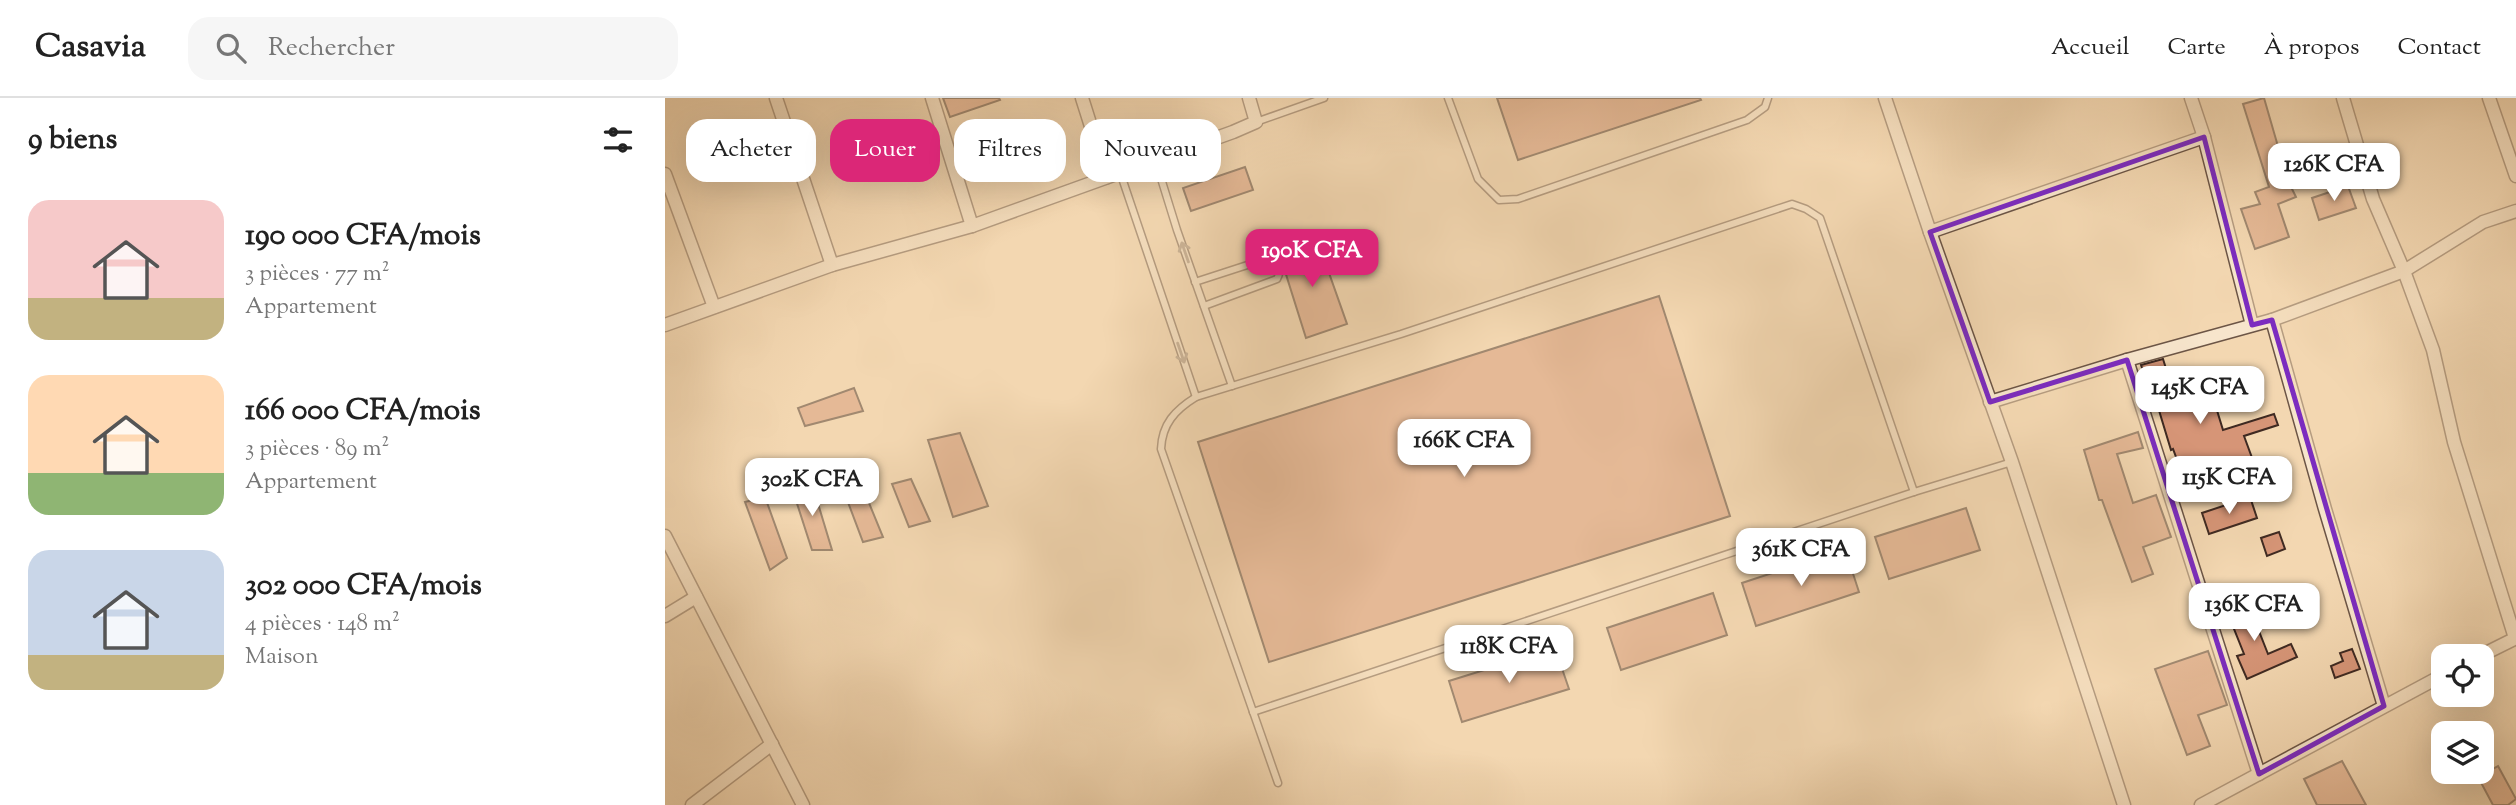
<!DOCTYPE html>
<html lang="fr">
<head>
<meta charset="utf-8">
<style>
  body { margin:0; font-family:"Sorts Mill Goudy",serif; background:#f6f6f6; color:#222; height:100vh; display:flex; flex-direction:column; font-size:26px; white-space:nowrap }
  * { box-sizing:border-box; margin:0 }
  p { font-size:23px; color:#767676 }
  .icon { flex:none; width:38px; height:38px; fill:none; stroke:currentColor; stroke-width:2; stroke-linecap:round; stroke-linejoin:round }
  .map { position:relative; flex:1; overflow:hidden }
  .drawer { display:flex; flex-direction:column; background:#fff; width:665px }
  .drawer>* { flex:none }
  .guide { position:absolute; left:21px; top:21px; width:665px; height:63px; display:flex; gap:14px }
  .buttons { position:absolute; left:1766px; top:546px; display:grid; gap:14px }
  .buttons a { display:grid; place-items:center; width:63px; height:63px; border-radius:14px; background:#fff; box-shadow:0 7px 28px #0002; font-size:35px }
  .price { position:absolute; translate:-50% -60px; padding:0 16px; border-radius:14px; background:#fff; color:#222; font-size:23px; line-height:46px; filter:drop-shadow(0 2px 4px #0008) }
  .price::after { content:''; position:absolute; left:50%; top:42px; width:21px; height:16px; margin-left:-10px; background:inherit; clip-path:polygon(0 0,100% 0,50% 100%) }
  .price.active { background:#db2777; color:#fff }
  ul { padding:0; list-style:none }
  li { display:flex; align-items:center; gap:21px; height:175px; padding:0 28px }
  li span { display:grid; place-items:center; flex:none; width:196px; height:140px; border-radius:21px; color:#555 }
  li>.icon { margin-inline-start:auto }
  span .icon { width:84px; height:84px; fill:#fffc; stroke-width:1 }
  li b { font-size:30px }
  h2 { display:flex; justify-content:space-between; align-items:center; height:84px; padding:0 28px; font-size:30px }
  .pill { padding:0 24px; border-radius:21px; background:#fff; box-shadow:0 7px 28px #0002; font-size:24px; line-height:63px }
  .pill.active { background:#db2777; color:#fff }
  header { display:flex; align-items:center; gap:42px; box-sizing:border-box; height:98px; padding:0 35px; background:#fff; border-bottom:2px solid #e0e0e0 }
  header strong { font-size:33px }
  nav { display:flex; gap:38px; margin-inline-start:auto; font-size:24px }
  .search { width:490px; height:63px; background:#f6f6f6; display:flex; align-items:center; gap:18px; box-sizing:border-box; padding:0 24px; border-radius:21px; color:#767676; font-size:26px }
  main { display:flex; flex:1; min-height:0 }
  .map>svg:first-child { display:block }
  .building { fill:#d69577; stroke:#3f2a22; stroke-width:2 }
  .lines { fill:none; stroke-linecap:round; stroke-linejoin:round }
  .service-casing { stroke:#6c5546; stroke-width:9 }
  .minor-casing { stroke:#6c5546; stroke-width:15 }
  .service { stroke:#f7e5cc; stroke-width:6 }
  .minor { stroke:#f7e5cc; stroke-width:12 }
  .oneway { stroke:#9b8877 }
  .marked { fill:none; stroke:#7b2cbf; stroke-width:5; stroke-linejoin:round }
</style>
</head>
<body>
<header>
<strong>Casavia</strong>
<div class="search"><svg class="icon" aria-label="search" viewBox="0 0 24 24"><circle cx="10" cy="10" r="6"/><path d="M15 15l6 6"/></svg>Rechercher</div>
<nav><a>Accueil</a><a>Carte</a><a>À propos</a><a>Contact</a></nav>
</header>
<main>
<section class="drawer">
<h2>9 biens<svg class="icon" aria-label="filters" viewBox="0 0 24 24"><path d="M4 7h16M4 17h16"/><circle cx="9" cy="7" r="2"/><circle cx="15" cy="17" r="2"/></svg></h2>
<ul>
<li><span style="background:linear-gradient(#f6c9c9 70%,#c2b280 0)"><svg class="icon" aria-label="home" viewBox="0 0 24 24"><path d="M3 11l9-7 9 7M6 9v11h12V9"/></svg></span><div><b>190 000 CFA/mois</b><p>3 pièces · 77 m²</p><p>Appartement</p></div></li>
<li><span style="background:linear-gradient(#ffd9b3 70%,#8fb573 0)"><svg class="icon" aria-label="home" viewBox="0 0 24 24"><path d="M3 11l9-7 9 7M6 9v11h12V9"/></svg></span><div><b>166 000 CFA/mois</b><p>3 pièces · 89 m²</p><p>Appartement</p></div></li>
<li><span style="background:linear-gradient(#c9d6e8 75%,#c2b280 0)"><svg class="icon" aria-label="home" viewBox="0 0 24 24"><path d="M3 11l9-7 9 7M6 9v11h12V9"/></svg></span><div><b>302 000 CFA/mois</b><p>4 pièces · 148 m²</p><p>Maison</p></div></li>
</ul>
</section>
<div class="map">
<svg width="1851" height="707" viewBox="0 0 1851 707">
  <rect width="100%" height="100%" fill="#f3d7b1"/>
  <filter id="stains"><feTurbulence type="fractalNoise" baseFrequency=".00286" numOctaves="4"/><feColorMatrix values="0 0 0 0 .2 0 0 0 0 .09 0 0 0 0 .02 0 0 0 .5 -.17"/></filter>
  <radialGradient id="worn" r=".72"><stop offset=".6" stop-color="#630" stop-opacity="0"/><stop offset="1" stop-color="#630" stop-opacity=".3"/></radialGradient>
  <g class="building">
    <polygon points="278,0 334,0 335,2 285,19"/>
    <polygon points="832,0 1035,0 1036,2 853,62"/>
    <polygon points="1599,0 1623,83 1631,99 1613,106 1624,139 1590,151 1576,111 1595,106 1590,94 1604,89 1578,6"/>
    <polygon points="580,69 588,92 526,113 518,90"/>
    <polygon points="1683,88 1691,110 1654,122 1647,100"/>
    <polygon points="652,141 682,226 641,240 618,167 612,155"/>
    <polygon points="994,198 1065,418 604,564 533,344"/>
    <polygon points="1498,261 1504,280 1539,270 1558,332 1609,316 1613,327 1579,338 1590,368 1523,391 1508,351 1506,352 1486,286 1483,287 1476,267"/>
    <polygon points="189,290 198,313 140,328 133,310"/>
    <polygon points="1473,334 1478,350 1452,356 1468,405 1491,397 1506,439 1478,449 1488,476 1467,484 1437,402 1434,402 1419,352"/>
    <polygon points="295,335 323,408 288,419 263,342"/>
    <polygon points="246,381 265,423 244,429 227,386"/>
    <polygon points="197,388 218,439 198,444 178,391"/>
    <polygon points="148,389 167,452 147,452 127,390"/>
    <polygon points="100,399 122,460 105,472 80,404"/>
    <polygon points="1585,399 1592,420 1544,436 1537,415"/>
    <polygon points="1301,410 1315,452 1224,481 1210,439"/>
    <polygon points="1614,434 1620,451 1602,458 1596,440"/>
    <polygon points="1180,451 1194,494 1091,528 1077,485"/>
    <polygon points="1048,495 1062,537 956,572 942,530"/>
    <polygon points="1577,503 1580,510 1584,508 1603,556 1626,546 1632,559 1582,581 1572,558 1579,556 1567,526 1565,527 1558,510"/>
    <polygon points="890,550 904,591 797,624 784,583"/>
    <polygon points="1687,551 1695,571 1670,580 1666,568 1678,563 1675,555"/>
    <polygon points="1543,553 1562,607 1533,617 1545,648 1522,657 1490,571"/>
    <polygon points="1677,663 1701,707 1652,707 1639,681"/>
    <polygon points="1833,668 1851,701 1843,707 1828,707 1813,679"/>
  </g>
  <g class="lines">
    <defs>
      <g id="service">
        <polyline points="783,0 813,81 834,102 853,101 1082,22 1100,9 1103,0"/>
        <polyline points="591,24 659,0"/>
        <polyline points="490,61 512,132 567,288"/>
        <polyline points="455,74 531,299"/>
        <path d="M530,184l74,-24c8,4 13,13 8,21l-73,27"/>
        <polyline points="588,614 1249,394 1347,364"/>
        <path d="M613,685l-117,-334c1,-25 14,-39 35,-52l205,-63 391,-130 14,5 14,9 94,274"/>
      </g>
      <g id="minor">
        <polyline points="111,0 167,167"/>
        <polyline points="267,0 307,128"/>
        <polyline points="417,0 442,79"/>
        <polyline points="1220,0 1265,134 1347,364 1459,707"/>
        <polyline points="1526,0 1539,39 1587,227"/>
        <polyline points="1678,0 1708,101 1739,173 1768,252 1789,344 1850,540"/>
        <polyline points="1824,0 1851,78"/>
        <polyline points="0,76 49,209"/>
        <polyline points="1265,134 1539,39"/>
        <polyline points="1607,222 1660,411 1719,608"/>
        <polyline points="0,227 167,167 307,128 568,34 591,24 584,0"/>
        <polyline points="1462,262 1594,676"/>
        <polyline points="1325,304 1462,262 1607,222 1739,173 1818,124 1851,113"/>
        <polyline points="0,438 138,707"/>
        <polyline points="0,518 31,499"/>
        <polyline points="1815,558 1851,540"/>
        <polyline points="27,707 107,646"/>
        <polyline points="1536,707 1778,577"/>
      </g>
    </defs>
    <use href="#service" class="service-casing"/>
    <use href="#minor" class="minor-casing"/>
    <use href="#service" class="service"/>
    <use href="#minor" class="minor"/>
  </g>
  <defs><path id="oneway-shaft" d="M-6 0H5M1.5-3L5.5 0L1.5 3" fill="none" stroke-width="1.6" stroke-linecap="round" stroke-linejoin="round" transform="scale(1.75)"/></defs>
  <g class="oneway">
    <use href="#oneway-shaft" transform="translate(520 154) rotate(-109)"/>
    <use href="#oneway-shaft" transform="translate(516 255) rotate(71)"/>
  </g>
  <path d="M0 0H1851V707H0ZM1539,39l48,188 20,-5 112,386 -125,68 -132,-414 -137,42 -60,-170z" fill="#f3d7b1" fill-opacity=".55" fill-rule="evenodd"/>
  <path class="marked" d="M1539,39l48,188 20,-5 112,386 -125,68 -132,-414 -137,42 -60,-170z"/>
  <rect width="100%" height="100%" filter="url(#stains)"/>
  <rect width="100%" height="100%" fill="url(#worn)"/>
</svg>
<div class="buttons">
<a><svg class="icon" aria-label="locate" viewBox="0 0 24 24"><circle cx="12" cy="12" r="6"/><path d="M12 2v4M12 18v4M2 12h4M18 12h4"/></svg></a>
<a><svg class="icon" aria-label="layers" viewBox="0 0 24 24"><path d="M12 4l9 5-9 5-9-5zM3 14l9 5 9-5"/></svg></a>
</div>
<b class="price" style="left:1669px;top:105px">126K CFA</b>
<b class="price active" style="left:647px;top:191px">190K CFA</b>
<b class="price" style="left:1535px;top:328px">145K CFA</b>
<b class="price" style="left:799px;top:381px">166K CFA</b>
<b class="price" style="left:1564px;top:418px">115K CFA</b>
<b class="price" style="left:147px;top:420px">302K CFA</b>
<b class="price" style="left:1136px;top:490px">361K CFA</b>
<b class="price" style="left:1589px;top:545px">136K CFA</b>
<b class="price" style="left:844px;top:587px">118K CFA</b>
<div class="guide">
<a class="pill">Acheter</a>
<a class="pill active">Louer</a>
<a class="pill">Filtres</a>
<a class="pill">Nouveau</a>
</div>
</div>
</main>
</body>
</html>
